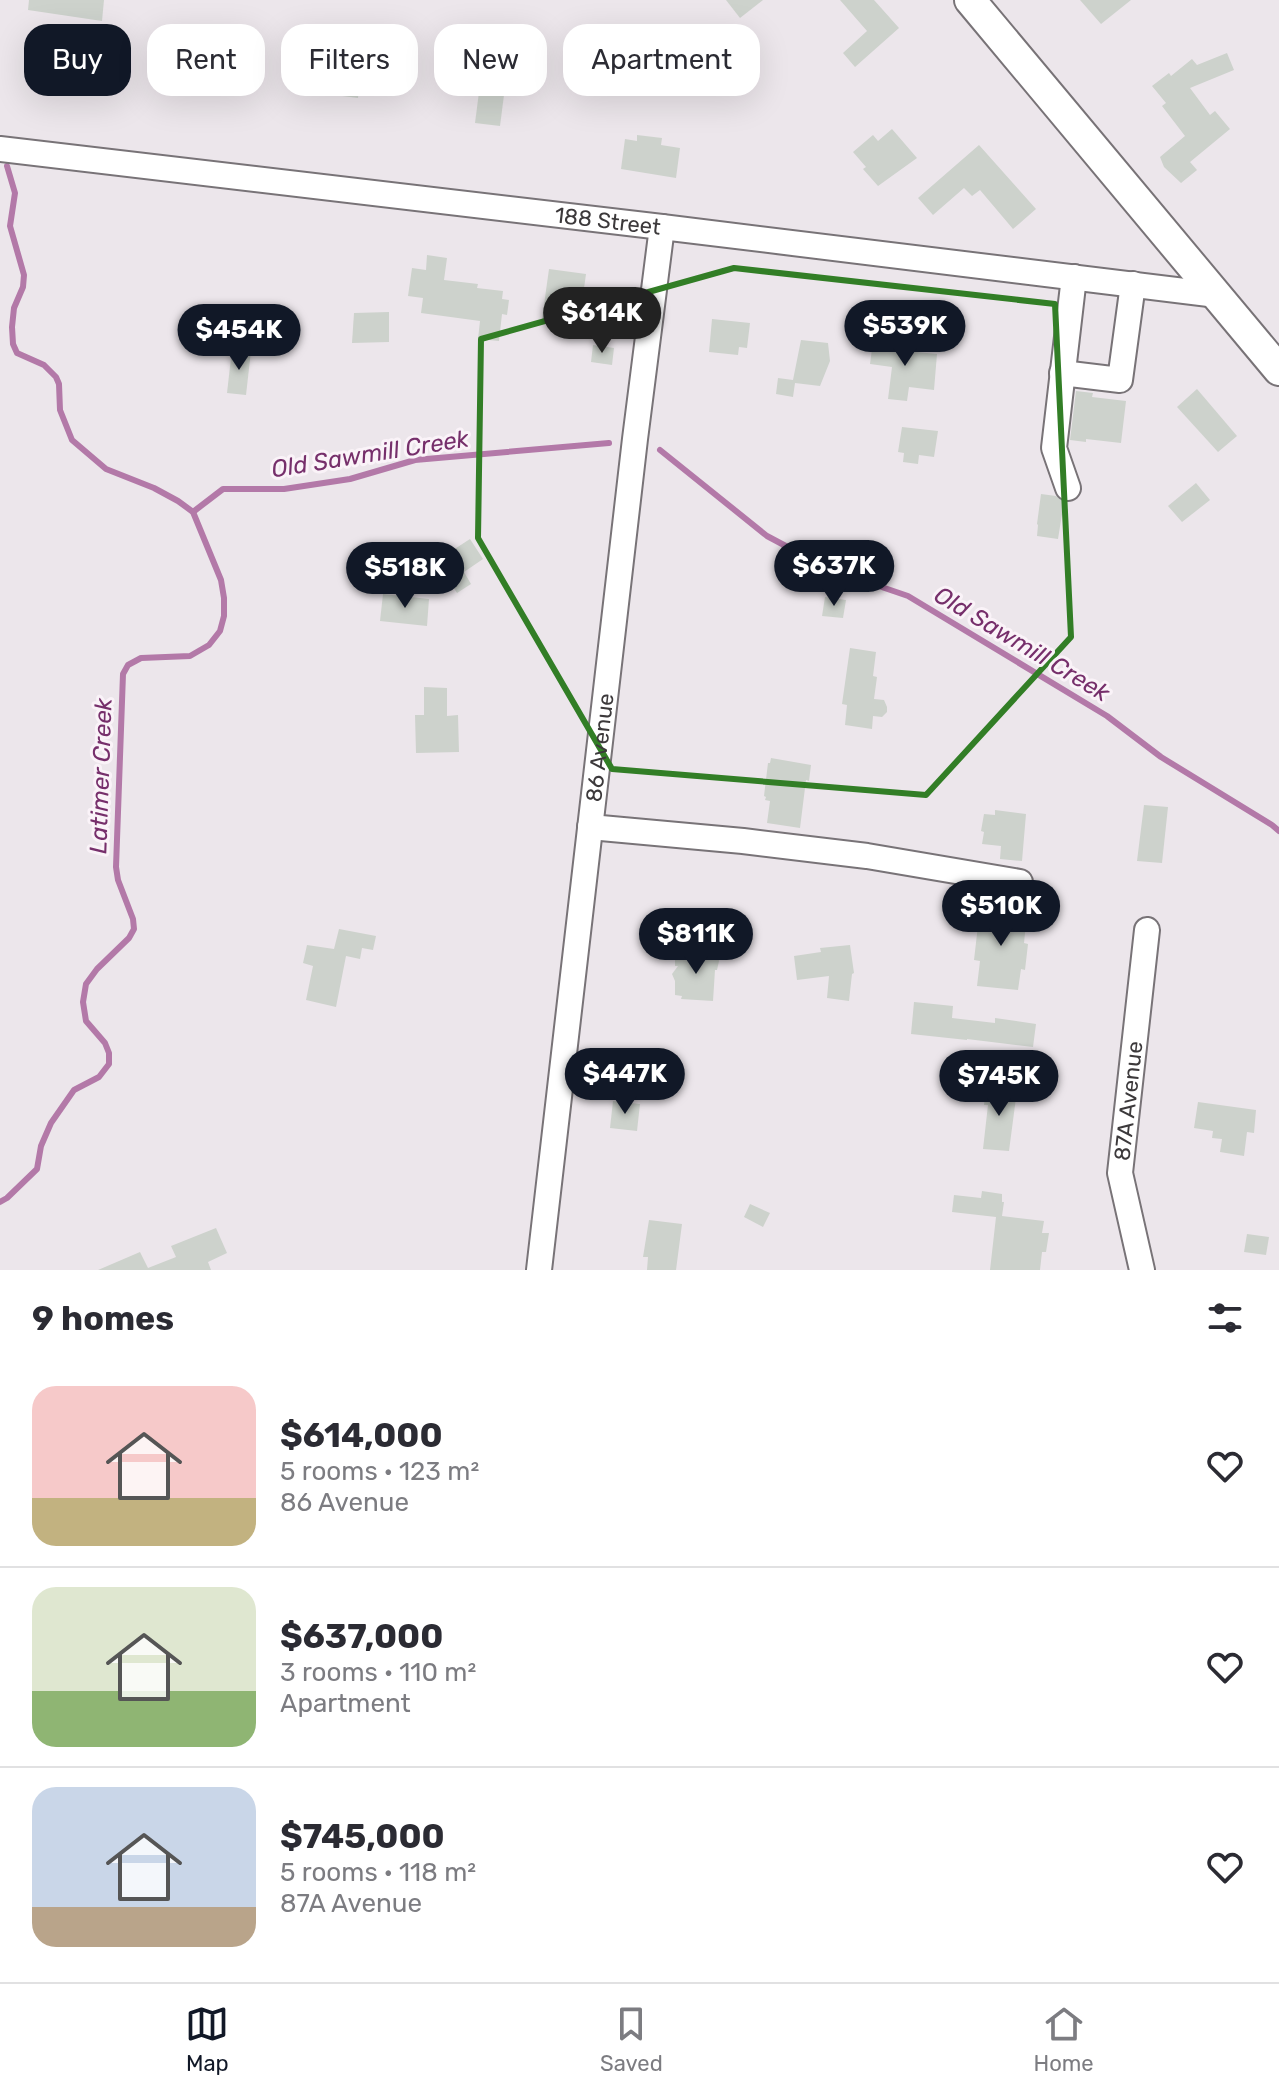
<!DOCTYPE html>
<html lang="en">
<head>
<meta charset="utf-8">
<style>
  body { margin:0; font-family:Rubik,sans-serif; background:#f2f2f3; color:#2b2b33; height:100vh; display:flex; flex-direction:column; font-size:30px; white-space:nowrap }
  * { box-sizing:border-box; margin:0 }
  p { font-size:26px; color:#7c7c81 }
  .icon { flex:none; width:44px; height:44px; fill:none; stroke:currentColor; stroke-width:2; stroke-linecap:round; stroke-linejoin:round }
  .map { position:relative; height:1270px; overflow:hidden }
  .side { display:flex; flex-direction:column; background:#fff; flex:1 }
  .side>* { flex:none }
  .banner { position:absolute; left:24px; top:24px; width:800px; height:72px; display:flex; gap:16px }
  .price { position:absolute; translate:-50% -68px; padding:0 18px; border-radius:28px; background:#111827; color:#fff; font-size:26px; line-height:52px; filter:drop-shadow(0 2px 4px #0008) }
  .price::after { content:''; position:absolute; left:50%; top:48px; width:24px; height:18px; margin-left:-12px; background:inherit; clip-path:polygon(0 0,100% 0,50% 100%) }
  .price.active { background:#222; color:#fff }
  ul { padding:0; list-style:none }
  li { display:flex; align-items:center; gap:24px; height:200px; padding:0 32px }
  li+li { border-top:2px solid #e1e1e2 }
  li span { display:grid; place-items:center; flex:none; width:224px; height:160px; border-radius:24px; color:#555 }
  li>.icon { margin-inline-start:auto }
  span .icon { width:96px; height:96px; fill:#fffc; stroke-width:1 }
  li b { font-size:34px }
  h2 { display:flex; justify-content:space-between; align-items:center; height:96px; padding:0 32px; font-size:34px }
  .tag { padding:0 28px; border-radius:24px; background:#fff; box-shadow:0 8px 32px #0002; font-size:28px; line-height:72px }
  .tag.active { background:#111827; color:#fff }
  .tab-bar { display:flex; justify-content:space-around; align-items:center; height:112px; border-top:2px solid #e1e1e2; background:#fff; font-size:22px; color:#7c7c81 }
  .tab-bar a { display:grid; justify-items:center; gap:4px }
  .tab-bar .active { color:#111827 }
  .map>svg:first-child { display:block }
  .lines { fill:none; stroke-linecap:round; stroke-linejoin:round }
  .stream { stroke:#b379a8; stroke-width:6 }
  .building { fill:#cdd2cc }
  .minor-casing { stroke:#787377; stroke-width:28 }
  .major-casing { stroke:#787377; stroke-width:34 }
  .minor { stroke:#fff; stroke-width:24 }
  .major { stroke:#fff; stroke-width:30 }
  .marked { fill:none; stroke:#327e26; stroke-width:6; stroke-linejoin:round }
  .labels { text-anchor:middle; dominant-baseline:central; stroke-width:6; stroke-linejoin:round; paint-order:stroke }
  .street-label { font-size:22px; fill:#3c393b; stroke:#faf3f8 }
  .water-label { font-size:24px; font-style:italic; fill:#762f6b; stroke:#faf3f8 }
</style>
</head>
<body>
<div class="map">
<svg width="1279" height="1270" viewBox="0 0 1279 1270">
  <rect width="100%" height="100%" fill="#ece6eb"/>
  <g class="lines">
    <g class="stream">
      <polyline points="660,450 767,536 829,569 908,596 1107,716 1161,757 1272,825 1279,831"/>
      <polyline points="193,512 223,489 284,489 350,479 415,460 609,443"/>
      <polyline points="0,1202 7,1198 37,1169 41,1146 51,1123 74,1090 99,1077 109,1064 109,1053 105,1043 86,1021 83,1002 86,984 97,969 129,938 134,929 133,919 118,880 116,867 123,674 128,665 141,658 190,656 209,645 220,631 224,616 224,598 221,580 193,512 178,501 154,488 106,469 72,440 60,410 59,384 56,377 44,365 17,353 13,344 12,327 14,308 23,287 24,275 10,226 15,193 7,166"/>
    </g>
  </g>
  <g class="building">
    <polygon points="29,0 104,0 102,21 28,10"/>
    <polygon points="726,0 763,0 740,18"/>
    <polygon points="840,0 874,0 899,28 855,67 843,53 867,31"/>
    <polygon points="1080,0 1131,0 1101,24"/>
    <polygon points="214,28 236,31 226,91 202,88 201,91 182,88 183,85 166,82 170,55 184,57 185,51 210,55"/>
    <polygon points="1227,53 1234,70 1190,88 1210,115 1215,111 1230,129 1190,162 1197,170 1181,183 1164,167 1160,157 1185,136 1162,106 1166,103 1152,86 1169,73 1171,76 1192,59 1197,65"/>
    <polygon points="365,54 396,57 393,81 360,78 358,98 311,92 315,56 364,62"/>
    <polygon points="479,92 504,95 500,126 475,123"/>
    <polygon points="892,129 917,158 878,186 863,169 866,167 853,152 873,135 878,141"/>
    <polygon points="637,135 662,138 661,145 680,148 676,178 621,169 625,139 637,141"/>
    <polygon points="979,145 1036,209 1013,229 980,190 972,196 964,188 933,215 918,198"/>
    <polygon points="427,255 447,258 444,280 478,284 477,288 503,291 502,299 509,300 507,315 502,314 499,341 478,339 480,321 421,313 423,298 408,296 412,268 426,270"/>
    <polygon points="549,269 586,274 579,324 542,319"/>
    <polygon points="389,312 389,342 352,343 354,313"/>
    <polygon points="712,319 750,323 747,348 739,347 738,355 709,352"/>
    <polygon points="801,340 828,343 830,361 820,386 795,383 793,397 776,394 778,378 793,380"/>
    <polygon points="873,341 917,347 916,352 937,354 934,390 909,387 907,401 888,399 892,367 870,364"/>
    <polygon points="593,345 614,348 612,365 591,362"/>
    <polygon points="232,349 251,351 246,395 227,393"/>
    <polygon points="1197,389 1237,436 1218,452 1177,407"/>
    <polygon points="1076,391 1093,393 1092,397 1126,401 1121,443 1086,439 1086,442 1070,440"/>
    <polygon points="902,427 938,431 934,457 919,455 918,464 903,462 904,453 898,452"/>
    <polygon points="1196,483 1210,500 1182,522 1168,506"/>
    <polygon points="1041,494 1056,496 1064,502 1058,539 1037,536 1038,525 1037,524"/>
    <polygon points="470,539 483,559 464,572 471,584 457,593 450,582 440,588 427,567"/>
    <polygon points="383,594 429,599 427,626 380,621"/>
    <polygon points="825,597 846,600 843,618 822,616"/>
    <polygon points="850,648 876,652 873,676 877,677 874,699 884,700 887,707 887,712 882,717 873,716 872,729 845,725 847,705 842,704"/>
    <polygon points="424,687 447,688 447,716 458,715 459,752 416,753 415,715 424,715"/>
    <polygon points="771,758 811,765 809,781 806,780 800,828 767,823 770,801 765,800 766,797 764,796 768,763 770,763"/>
    <polygon points="1144,805 1168,807 1162,863 1137,861"/>
    <polygon points="995,810 1026,814 1022,861 1000,859 1001,846 982,844 984,832 981,831 984,814 995,815"/>
    <polygon points="980,908 1027,913 1024,943 1028,944 1025,970 1021,969 1018,990 977,986 980,961 974,960"/>
    <polygon points="339,929 376,936 373,950 362,948 360,959 346,956 336,1007 306,1000 313,966 303,963 307,945 334,949"/>
    <polygon points="850,945 854,973 852,974 849,1001 827,998 829,976 797,980 794,956 821,952 820,948"/>
    <polygon points="701,951 717,952 719,961 717,970 715,970 713,1001 681,999 682,996 675,995 675,981 672,974 678,966 675,966 675,956 702,955"/>
    <polygon points="914,1002 953,1006 952,1018 995,1023 995,1018 1036,1024 1033,1047 967,1039 967,1040 911,1034"/>
    <polygon points="986,1086 1017,1090 1009,1151 983,1149 988,1105 984,1105"/>
    <polygon points="613,1101 640,1104 637,1131 610,1128"/>
    <polygon points="1198,1102 1256,1110 1254,1133 1247,1132 1244,1156 1220,1152 1222,1139 1212,1138 1213,1131 1194,1128"/>
    <polygon points="982,1191 1002,1194 1002,1202 1004,1202 1002,1216 1044,1221 1042,1233 1049,1233 1046,1252 1042,1252 1040,1270 990,1270 996,1217 952,1212 954,1195 981,1198"/>
    <polygon points="750,1204 770,1213 763,1227 744,1217"/>
    <polygon points="649,1220 682,1224 676,1270 647,1270 648,1257 643,1257"/>
    <polygon points="216,1228 227,1253 208,1262 211,1270 98,1270 140,1252 148,1268 176,1257 171,1246"/>
    <polygon points="1247,1234 1269,1237 1266,1255 1244,1252"/>
  </g>
  <g class="lines">
    <defs>
      <g id="minor">
        <path id="s1" d="M0,149l662,78 555,68"/>
        <polyline points="1062,373 1120,380 1133,284"/>
        <polyline points="1068,488 1054,448 1074,277"/>
        <polyline points="590,827 743,841 867,856 1020,882"/>
        <path id="s2" d="M539,1270l96,-831 27,-212"/>
        <path id="s3" d="M1142,1270l-22,-97 27,-243"/>
      </g>
      <polyline id="major" points="970,0 1279,370"/>
    </defs>
    <use href="#minor" class="minor-casing"/>
    <use href="#major" class="major-casing"/>
    <use href="#minor" class="minor"/>
    <use href="#major" class="major"/>
  </g>
  <path class="marked" d="M734,268l321,36 16,333 -145,158 -314,-26 -134,-231 3,-199z"/>
  <g class="labels">
    <g class="street-label">
      <text stroke="none"><textPath href="#s1" startOffset="612">188 Street</textPath></text>
      <text stroke="none"><textPath href="#s2" startOffset="526">86 Avenue</textPath></text>
      <text stroke="none"><textPath href="#s3" startOffset="172">87A Avenue</textPath></text>
    </g>
    <g class="water-label">
      <text transform="translate(370 454) rotate(-9)">Old Sawmill Creek</text>
      <text transform="translate(1022 644) rotate(31)">Old Sawmill Creek</text>
      <text transform="translate(101 776) rotate(-88)">Latimer Creek</text>
    </g>
  </g>
</svg>
<b class="price active" style="left:602px;top:355px">$614K</b>
<b class="price" style="left:905px;top:368px">$539K</b>
<b class="price" style="left:239px;top:372px">$454K</b>
<b class="price" style="left:834px;top:608px">$637K</b>
<b class="price" style="left:405px;top:610px">$518K</b>
<b class="price" style="left:1001px;top:948px">$510K</b>
<b class="price" style="left:696px;top:976px">$811K</b>
<b class="price" style="left:625px;top:1116px">$447K</b>
<b class="price" style="left:999px;top:1118px">$745K</b>
<div class="banner">
<a class="tag active">Buy</a>
<a class="tag">Rent</a>
<a class="tag">Filters</a>
<a class="tag">New</a>
<a class="tag">Apartment</a>
</div>
</div>
<section class="side">
<h2>9 homes<svg class="icon" aria-label="filters" viewBox="0 0 24 24"><path d="M4 7h16M4 17h16"/><circle cx="9" cy="7" r="2"/><circle cx="15" cy="17" r="2"/></svg></h2>
<ul>
<li><span style="background:linear-gradient(#f6c9c9 70%,#c2b280 0)"><svg class="icon" aria-label="home" viewBox="0 0 24 24"><path d="M3 11l9-7 9 7M6 9v11h12V9"/></svg></span><div><b>$614,000</b><p>5 rooms · 123 m²</p><p>86 Avenue</p></div><svg class="icon" aria-label="heart" viewBox="0 0 24 24"><path d="M12 20l-8-8c-3-5 5-10 8-4 3-6 11-1 8 4z"/></svg></li>
<li><span style="background:linear-gradient(#dfe7d0 65%,#8fb573 0)"><svg class="icon" aria-label="home" viewBox="0 0 24 24"><path d="M3 11l9-7 9 7M6 9v11h12V9"/></svg></span><div><b>$637,000</b><p>3 rooms · 110 m²</p><p>Apartment</p></div><svg class="icon" aria-label="heart" viewBox="0 0 24 24"><path d="M12 20l-8-8c-3-5 5-10 8-4 3-6 11-1 8 4z"/></svg></li>
<li><span style="background:linear-gradient(#c9d6e8 75%,#b9a48a 0)"><svg class="icon" aria-label="home" viewBox="0 0 24 24"><path d="M3 11l9-7 9 7M6 9v11h12V9"/></svg></span><div><b>$745,000</b><p>5 rooms · 118 m²</p><p>87A Avenue</p></div><svg class="icon" aria-label="heart" viewBox="0 0 24 24"><path d="M12 20l-8-8c-3-5 5-10 8-4 3-6 11-1 8 4z"/></svg></li>
</ul>
</section>
<nav class="tab-bar">
<a class="active"><svg class="icon" aria-label="map" viewBox="0 0 24 24"><path d="M3 6l6-2 6 2 6-2v14l-6 2-6-2-6 2zM9 4v14M15 6v14"/></svg>Map</a>
<a><svg class="icon" aria-label="saved" viewBox="0 0 24 24"><path d="M7 4h10v16l-5-4-5 4z"/></svg>Saved</a>
<a><svg class="icon" aria-label="home" viewBox="0 0 24 24"><path d="M3 11l9-7 9 7M6 9v11h12V9"/></svg>Home</a>
</nav>
</body>
</html>
